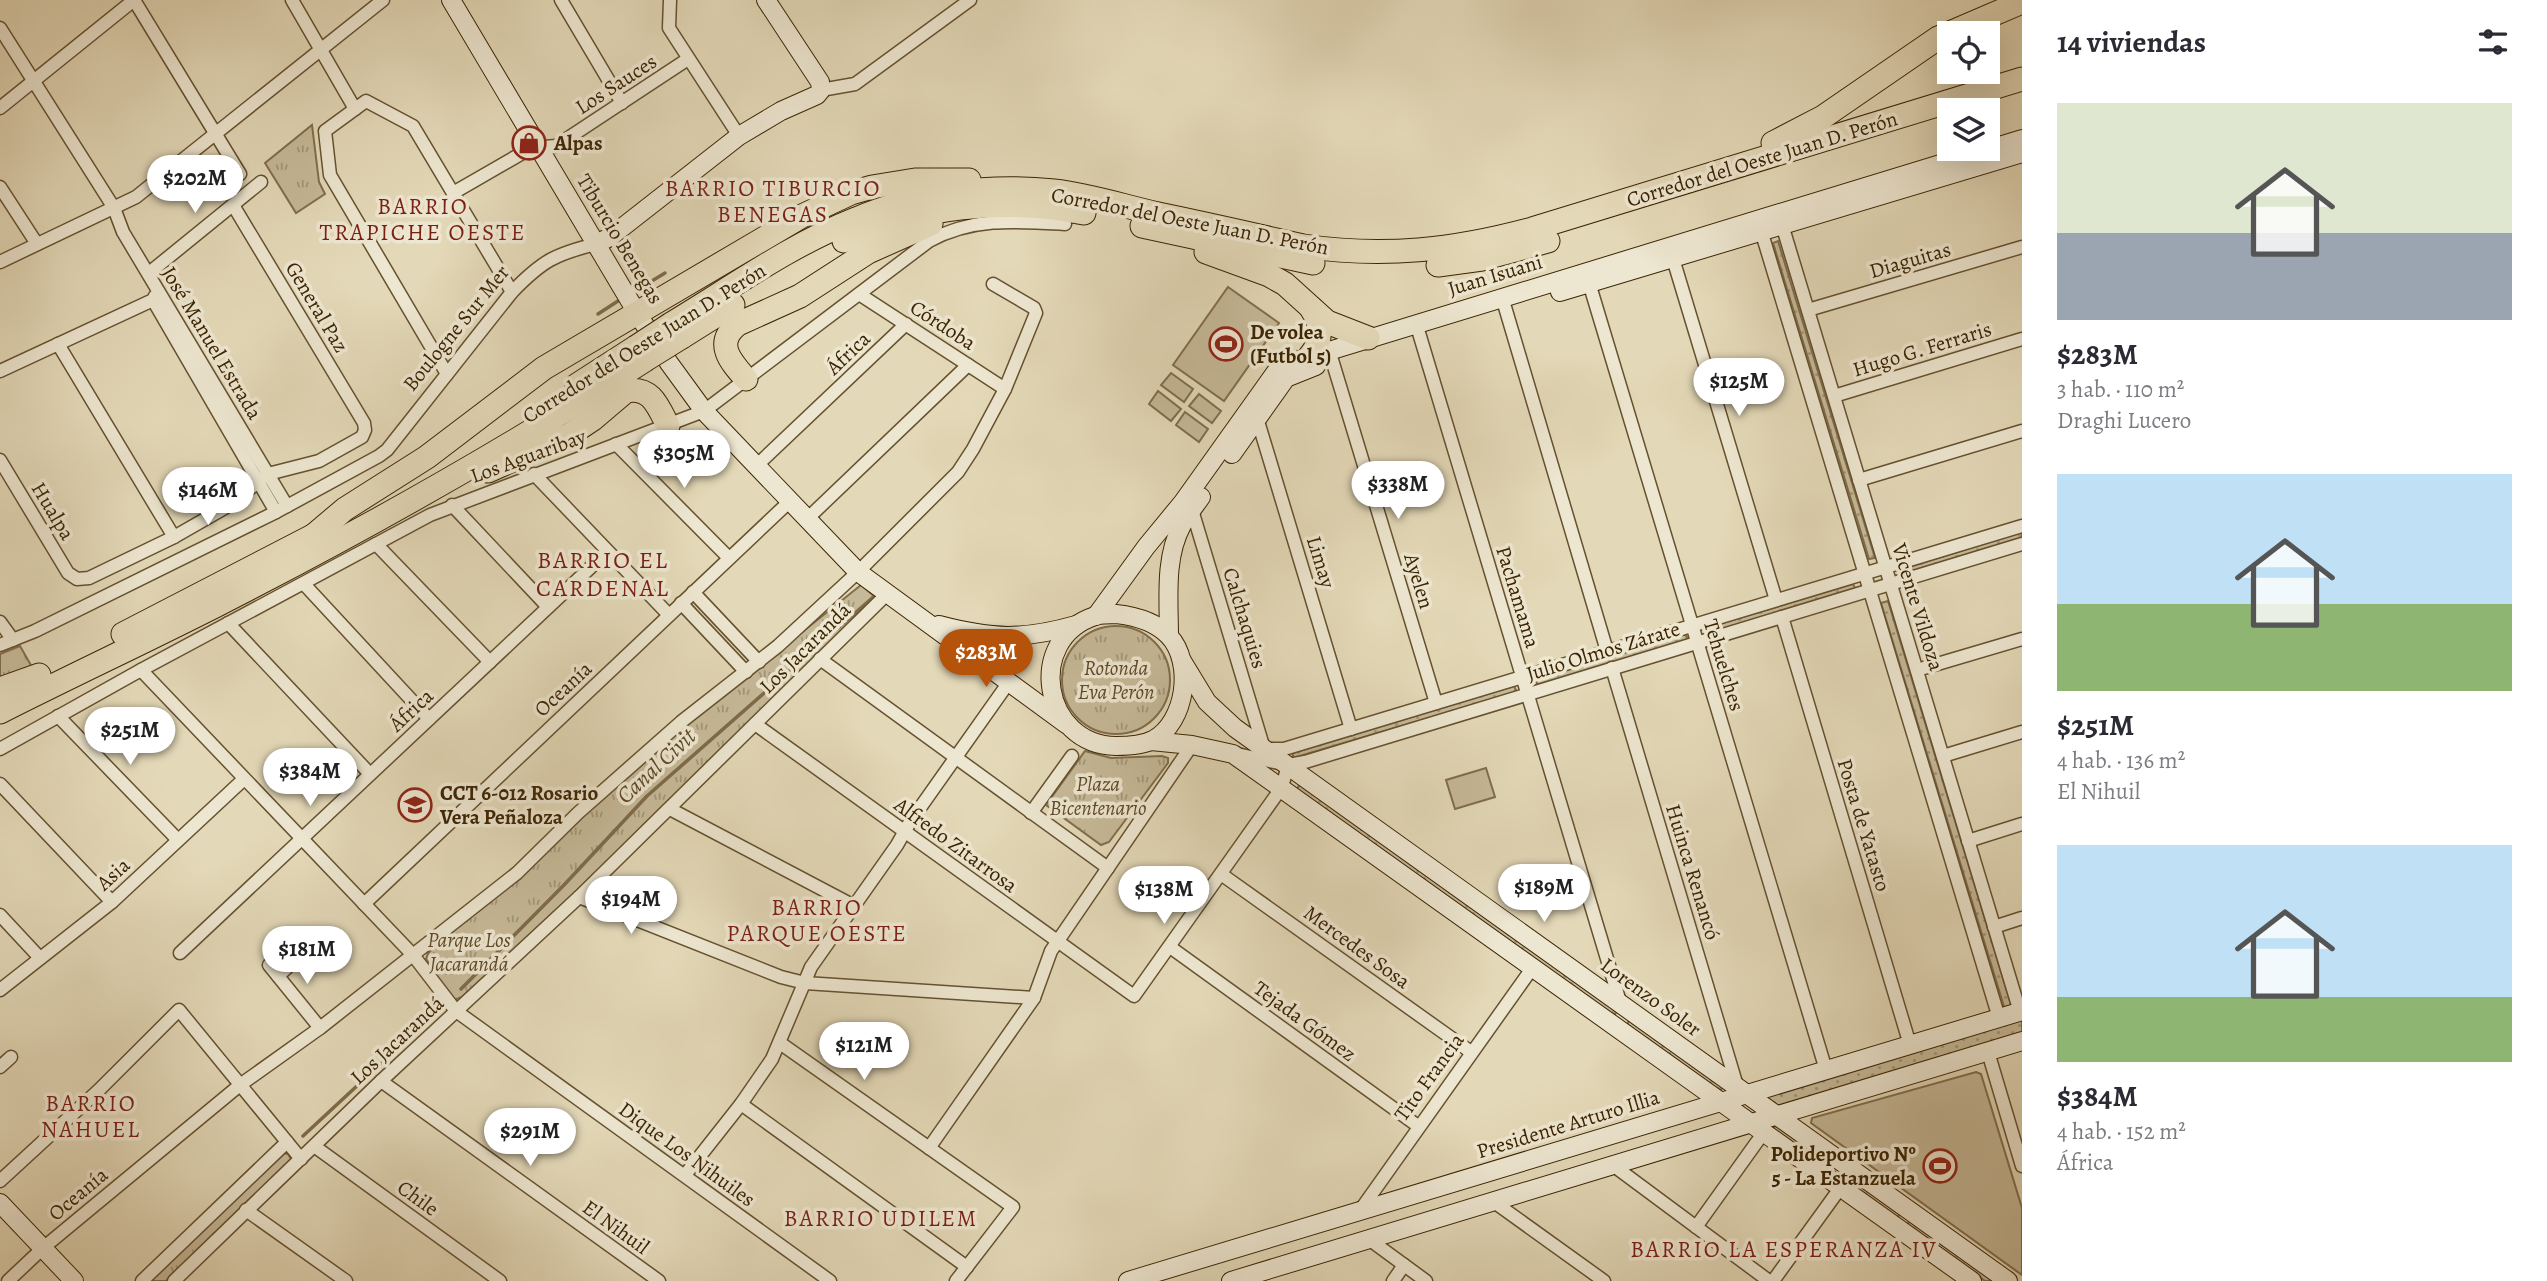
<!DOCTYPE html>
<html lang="es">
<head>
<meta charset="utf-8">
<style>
  body { margin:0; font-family:Alegreya,serif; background:#f7f7f7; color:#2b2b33; height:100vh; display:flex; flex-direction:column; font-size:26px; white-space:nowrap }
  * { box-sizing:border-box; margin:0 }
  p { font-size:23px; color:#7c7c81 }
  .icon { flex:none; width:38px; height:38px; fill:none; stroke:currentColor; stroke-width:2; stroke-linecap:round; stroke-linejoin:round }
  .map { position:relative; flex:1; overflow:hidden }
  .details { display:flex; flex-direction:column; background:#fff; width:525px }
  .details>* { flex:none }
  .controls { position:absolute; left:1937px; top:21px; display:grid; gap:14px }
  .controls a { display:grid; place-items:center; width:63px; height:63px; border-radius:0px; background:#fff; box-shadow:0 7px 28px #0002; font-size:35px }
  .price { position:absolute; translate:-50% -60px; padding:0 16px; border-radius:24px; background:#fff; color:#222; font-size:23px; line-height:46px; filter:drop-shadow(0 2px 4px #0008) }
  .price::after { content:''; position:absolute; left:50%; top:42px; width:21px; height:16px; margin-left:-10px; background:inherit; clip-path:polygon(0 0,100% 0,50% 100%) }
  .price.selected { background:#b45309; color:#fff }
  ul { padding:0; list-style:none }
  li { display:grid; align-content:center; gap:14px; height:371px; padding:0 35px }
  li span { display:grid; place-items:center; height:217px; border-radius:0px; color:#555 }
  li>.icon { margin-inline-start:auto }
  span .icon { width:126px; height:126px; fill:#fffc; stroke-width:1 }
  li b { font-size:30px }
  h2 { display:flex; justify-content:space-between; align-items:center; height:84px; padding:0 35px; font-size:30px }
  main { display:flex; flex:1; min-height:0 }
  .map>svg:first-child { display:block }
  .grass { fill:url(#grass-dots); stroke:#806e4d; stroke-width:2 }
  .park { fill:url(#park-tufts); stroke:#806e4d; stroke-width:2 }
  .pitch { fill:#c6b998; stroke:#806e4d; stroke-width:2 }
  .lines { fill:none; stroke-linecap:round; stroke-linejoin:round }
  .stream { stroke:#7e6b49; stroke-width:3.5 }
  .street-casing { stroke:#65512f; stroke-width:15 }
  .secondary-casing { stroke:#3b2402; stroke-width:20 }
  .highway-casing { stroke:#3b2402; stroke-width:25 }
  .street { stroke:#ede6d0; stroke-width:12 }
  .secondary { stroke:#ede6d0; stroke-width:18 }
  .highway { stroke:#e3d8b7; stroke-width:23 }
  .highway-bridge-casing { stroke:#3b2402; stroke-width:25; stroke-linecap:butt }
  .highway-bridge { stroke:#e3d8b7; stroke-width:23 }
  .labels { text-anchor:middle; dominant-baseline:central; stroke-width:7; stroke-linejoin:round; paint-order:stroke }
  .street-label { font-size:21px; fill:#3b2402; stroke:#ede6d0 }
  .poi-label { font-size:21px; font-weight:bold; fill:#3b2402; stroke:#ede6d0; text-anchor:start }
  .park-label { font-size:21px; font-style:italic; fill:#5e4928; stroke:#ede6d0 }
  .neighbourhood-label { font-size:23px; letter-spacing:2px; fill:#7a1f14; stroke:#ede6d0 }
  .water-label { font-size:23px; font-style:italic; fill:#5c4826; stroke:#ede6d0 }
  .quarter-label { font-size:24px; letter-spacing:2px; fill:#7a1f14; stroke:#ede6d0 }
</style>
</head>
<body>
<main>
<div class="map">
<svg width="2022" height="1281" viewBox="0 0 2022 1281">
  <defs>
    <pattern id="grass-dots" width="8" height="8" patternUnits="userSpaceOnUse" patternTransform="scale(1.75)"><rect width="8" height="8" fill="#c6b998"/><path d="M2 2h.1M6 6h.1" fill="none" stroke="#a2967a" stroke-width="1.8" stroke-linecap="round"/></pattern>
    <pattern id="park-tufts" width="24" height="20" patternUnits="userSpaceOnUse" patternTransform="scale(1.75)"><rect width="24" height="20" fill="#c6b998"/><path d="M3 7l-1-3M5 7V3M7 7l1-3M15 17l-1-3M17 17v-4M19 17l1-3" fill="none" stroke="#a2967a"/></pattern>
  </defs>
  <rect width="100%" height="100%" fill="#e3d8b7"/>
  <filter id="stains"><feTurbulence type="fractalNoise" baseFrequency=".00286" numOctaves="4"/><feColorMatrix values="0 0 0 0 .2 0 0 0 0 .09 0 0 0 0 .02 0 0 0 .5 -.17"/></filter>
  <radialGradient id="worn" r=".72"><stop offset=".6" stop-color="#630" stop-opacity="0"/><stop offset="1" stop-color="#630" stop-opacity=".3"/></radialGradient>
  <g class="grass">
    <polygon points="1778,241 1875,558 1869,559 1773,243"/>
    <polygon points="2022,532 2022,539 1905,575 1903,569"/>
    <polygon points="1853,584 1855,588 1853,590 1707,634 1706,628"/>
    <polygon points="1888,601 2012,1008 2005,1010 1881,603"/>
    <polygon points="1683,633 1687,637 1686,640 1538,685 1536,682 1538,679"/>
    <polygon points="1514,686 1516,690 1513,693 1293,758 1293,753"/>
    <polygon points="1301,782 1617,1010 1614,1017 1297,789"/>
    <polygon points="2022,1017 2022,1035 1781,1108 1764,1096"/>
    <polygon points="1630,1018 1724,1085 1720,1091 1627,1025"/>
    <polygon points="1777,1124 1901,1213 1897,1218 1773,1129"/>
    <polygon points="1911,1219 1998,1281 1985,1281 1907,1225"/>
  </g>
  <g class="park">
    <polygon points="312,125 319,182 325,194 296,213 265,163"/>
    <polygon points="861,585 875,597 636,836 462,997 454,1000 452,998 426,959 428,953 681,729"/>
    <circle cx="1116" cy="680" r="54"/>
    <polygon points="20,646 32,667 0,682 0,654"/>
    <polygon points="1085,751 1111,758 1162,756 1168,758 1168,763 1109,842 1101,845 1046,805"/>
    <polygon points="283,1153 288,1154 291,1159 166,1281 148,1281"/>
  </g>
  <g class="pitch">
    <polygon points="1228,287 1279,323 1224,401 1173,365"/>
    <polygon points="1171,373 1193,389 1184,402 1161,385"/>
    <polygon points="1158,391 1181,409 1171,421 1149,404"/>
    <polygon points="1199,394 1221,411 1212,423 1189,406"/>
    <polygon points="1185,412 1208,429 1199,442 1176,425"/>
    <polygon points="1486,768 1495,797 1455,809 1446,780"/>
    <polygon points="1976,1072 1981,1074 2022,1208 2022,1275 1811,1123 1812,1118"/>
  </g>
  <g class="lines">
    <g class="stream">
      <polyline points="637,290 665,273"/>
      <polyline points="598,314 618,301"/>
      <polyline points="461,989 564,885 647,796 879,592"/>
      <polyline points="303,1136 442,1007"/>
    </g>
    <defs>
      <g id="street">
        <polyline points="134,0 240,174"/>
        <polyline points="292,0 355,109"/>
        <polyline points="561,0 622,103"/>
        <polyline points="670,0 669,28 739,136"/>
        <polyline points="0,28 114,208 123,232 287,506"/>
        <polyline points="821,90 855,84 970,0"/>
        <polyline points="0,108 134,0"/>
        <polyline points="0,187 37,244"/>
        <polyline points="453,193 531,148 556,146 688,59"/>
        <polyline points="1780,218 2020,1012"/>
        <polyline points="1760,227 1999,1018"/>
        <polyline points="1671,252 1776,600"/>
        <polyline points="0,262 136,197 383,0"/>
        <polyline points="149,273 261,182"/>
        <polyline points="1587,276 1826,1070"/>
        <polyline points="859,294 1005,389"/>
        <polyline points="1502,297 1607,651"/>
        <polyline points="153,300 276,512"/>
        <polyline points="1808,310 2022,247"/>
        <polyline points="1416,323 1620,1002"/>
        <polyline points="58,344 174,537"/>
        <polyline points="1329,350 1436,703"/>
        <polyline points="0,371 153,300 155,296"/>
        <polyline points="447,374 330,175 325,131 366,101 413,126 512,292"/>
        <polyline points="1834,396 2022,339"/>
        <polyline points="1254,415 1257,418 1351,729"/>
        <polyline points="616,444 729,558"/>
        <polyline points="0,460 68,573 77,579 89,578 174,537 228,506 268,474 319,461 362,437 365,430 364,423 233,205"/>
        <polyline points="755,467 906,324"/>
        <polyline points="534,474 669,615"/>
        <polyline points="1859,480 2022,431"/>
        <polyline points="452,505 548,607"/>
        <polyline points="1188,507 1192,510 1264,749 1284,749 2022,526"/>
        <polyline points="806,520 968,365"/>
        <polyline points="376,544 490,662"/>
        <polyline points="304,584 429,719"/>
        <polyline points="693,592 759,662"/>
        <polyline points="681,603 746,672"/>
        <polyline points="1782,617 1910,1045"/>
        <polyline points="0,622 13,640"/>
        <polyline points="228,623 370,774"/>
        <path d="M0,645l35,-14 241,-119 103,-56 8,-6 125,-158c30,-31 43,-38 84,-48"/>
        <polyline points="820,659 1108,868"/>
        <polyline points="1612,668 1737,1086"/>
        <polyline points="141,670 413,955 456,1011 830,1281"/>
        <polyline points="1917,670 2022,639"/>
        <polyline points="58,716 178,840"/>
        <polyline points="755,724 1134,996 1282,787 1288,765"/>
        <path d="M0,749l141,-79 289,-155 274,-104 225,-170c44,-24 88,-20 136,-17"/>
        <polyline points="1237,754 1288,765 1305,762 2022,544"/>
        <polyline points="1943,756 2022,732"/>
        <polyline points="0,784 112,902"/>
        <polyline points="670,809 854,906"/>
        <polyline points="1031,813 1072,756"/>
        <polyline points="1968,841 2022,824"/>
        <polyline points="1221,874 1471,1052"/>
        <polyline points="579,897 781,977 805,983 1034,998"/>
        <polyline points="364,904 789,502"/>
        <polyline points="0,915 40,958"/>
        <polyline points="1994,927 2022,918"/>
        <polyline points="1170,947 1418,1126"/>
        <polyline points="180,953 607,552"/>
        <polyline points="269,965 320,1028"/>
        <polyline points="278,976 318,939"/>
        <polyline points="0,990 112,902 244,779"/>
        <polyline points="780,1043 1013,1207 956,1281"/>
        <polyline points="1988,1052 2022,1166"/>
        <polyline points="0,1067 11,1057"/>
        <polyline points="381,1081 659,1281"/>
        <polyline points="741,1104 967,1267"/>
        <polyline points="314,1146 500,1281"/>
        <polyline points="929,1148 1034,998 1051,951 1192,745"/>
        <polyline points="1614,1166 1769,1281"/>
        <polyline points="685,1175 741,1104 772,1059 811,967 897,845 910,822 1009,682"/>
        <polyline points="0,1181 99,1090 179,1010 301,1159"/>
        <polyline points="1494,1202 1604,1281"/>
        <polyline points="246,1210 346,1281"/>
        <polyline points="1359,1212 1533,967"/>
        <polyline points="1696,1227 1764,1132"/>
        <polyline points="1370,1240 1426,1281"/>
        <polyline points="8,1281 43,1248 240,1085 320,1028 517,873 578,813 681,722 778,646 858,572 958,472 973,449 1005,389 1036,313 1034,308 993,284"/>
        <polyline points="142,1281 287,1142"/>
        <polyline points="174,1281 381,1081 579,897 887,594"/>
        <polyline points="1393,1281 1404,1265"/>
        <polyline points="1773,1281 1841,1187"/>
      </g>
      <g id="secondary">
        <polyline points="451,0 637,313 669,363 704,411 858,572 1066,724"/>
        <polyline points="596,244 610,237 739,136 781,111 817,95 821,90 820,82 766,0"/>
        <polyline points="1560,292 2022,153"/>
        <polyline points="1232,454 1286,378 1316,366"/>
        <path d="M1116,614c18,2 40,8 53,22 25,27 17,86 -16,104 -10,5 -26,6 -37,6 -74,-1 -91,-107 -21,-130 6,-2 14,-2 21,-2z"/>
        <polyline points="1096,616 1146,547 1183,502 1280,366 2022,139"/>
        <path d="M939,625c53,14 84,15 137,0"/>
        <path d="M1169,636c0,-36 -5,-78 13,-111 5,-10 13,-19 19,-28"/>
        <polyline points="1182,661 1207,702 1235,728 2008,1281"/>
        <polyline points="1151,741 1192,745 1233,754 1972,1281"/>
        <polyline points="0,1203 74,1281"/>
        <polyline points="1128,1281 2022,1011"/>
        <polyline points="1231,1281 2022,1041"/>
      </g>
      <g id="highway">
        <polyline points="1773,143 1823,117 1938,38 2022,2"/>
        <polyline points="1142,226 1313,263"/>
        <path d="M844,241c73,-35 162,-44 240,-28"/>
        <polyline points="1206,252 1269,275 1285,284 1327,322 1368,338"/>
        <polyline points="1438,265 1482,259 1548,241"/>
        <path d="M671,324c60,-36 119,-79 185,-105 61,-26 132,-35 198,-28 35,4 69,15 104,23 48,10 97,21 145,32 81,12 151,4 229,-17l490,-150"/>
        <polyline points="682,337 733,305"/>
        <path d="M1310,356c13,-16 12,-31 1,-48"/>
        <path d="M746,379c-16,-18 -32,-36 -8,-55l62,-28 68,-44 63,-28"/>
        <polyline points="577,385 636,347"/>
        <path d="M488,471l81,-36 24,-16 33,-28c25,-5 32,15 42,35"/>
        <polyline points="313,536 345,509 427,457 544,368 802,216 851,193 872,187 915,180 969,180"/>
        <polyline points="123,634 326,529"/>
        <polyline points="0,689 39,675"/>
        <path d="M0,712c71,-36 144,-70 215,-106 147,-75 291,-156 430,-246"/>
      </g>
    </defs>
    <use href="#street" class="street-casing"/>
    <use href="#secondary" class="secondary-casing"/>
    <use href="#highway" class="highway-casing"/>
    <use href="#street" class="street"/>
    <use href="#secondary" class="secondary"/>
    <use href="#highway" class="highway"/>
    <defs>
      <g id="highway-bridge">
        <polyline points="636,347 671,324"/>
        <polyline points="645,360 682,337"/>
      </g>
    </defs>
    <use href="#highway-bridge" class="highway-bridge-casing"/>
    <use href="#highway-bridge" class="highway-bridge"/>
  </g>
  <defs>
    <symbol id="shop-ring" viewBox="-11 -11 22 22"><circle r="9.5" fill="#ede6d0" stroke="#8f2418" stroke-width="1.5"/><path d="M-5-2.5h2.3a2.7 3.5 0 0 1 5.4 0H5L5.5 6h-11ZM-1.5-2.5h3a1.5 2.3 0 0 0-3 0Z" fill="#8f2418"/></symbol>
    <symbol id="stadium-ring" viewBox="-11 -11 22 22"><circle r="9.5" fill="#ede6d0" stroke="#8f2418" stroke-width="1.5"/><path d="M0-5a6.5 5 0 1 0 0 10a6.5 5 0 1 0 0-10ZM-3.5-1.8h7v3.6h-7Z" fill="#8f2418"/></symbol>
    <symbol id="university-ring" viewBox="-11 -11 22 22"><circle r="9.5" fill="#ede6d0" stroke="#8f2418" stroke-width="1.5"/><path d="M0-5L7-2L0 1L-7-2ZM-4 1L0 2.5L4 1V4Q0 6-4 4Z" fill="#8f2418"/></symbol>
  </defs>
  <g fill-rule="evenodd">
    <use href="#shop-ring" x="510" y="124" width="38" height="38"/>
    <use href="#stadium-ring" x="1207" y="325" width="38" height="38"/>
    <use href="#university-ring" x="396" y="786" width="38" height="38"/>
    <use href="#stadium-ring" x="1921" y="1147" width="38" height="38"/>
  </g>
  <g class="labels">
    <g class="street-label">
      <text transform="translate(616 84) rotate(-33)">Los Sauces</text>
      <text transform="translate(1762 159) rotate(-17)">Corredor del Oeste Juan D. Perón</text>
      <text transform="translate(1190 221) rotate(11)">Corredor del Oeste Juan D. Perón</text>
      <text transform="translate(620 239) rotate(59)">Tiburcio Benegas</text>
      <text transform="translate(1910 260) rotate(-16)">Diaguitas</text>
      <text transform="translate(1495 275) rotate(-17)">Juan Isuani</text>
      <text transform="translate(317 307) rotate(59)">General Paz</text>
      <text transform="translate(943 325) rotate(33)">Córdoba</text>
      <text transform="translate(456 328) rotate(-51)">Boulogne Sur Mer</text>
      <text transform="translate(212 343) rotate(59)">José Manuel Estrada</text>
      <text transform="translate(644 343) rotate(-32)">Corredor del Oeste Juan D. Perón</text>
      <text transform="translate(1922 349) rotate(-17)">Hugo G. Ferraris</text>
      <text transform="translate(848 353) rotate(-44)">África</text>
      <text transform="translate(528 456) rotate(-20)">Los Aguaribay</text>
      <text transform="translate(53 511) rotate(59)">Hualpa</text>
      <text transform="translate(1321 562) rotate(73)">Limay</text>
      <text transform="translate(1419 581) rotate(73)">Ayelen</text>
      <text transform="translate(1518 597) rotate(73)">Pachamama</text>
      <text transform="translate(1918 607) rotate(73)">Vicente Vildoza</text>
      <text transform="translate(1245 618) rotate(73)">Calchaquies</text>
      <text transform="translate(805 648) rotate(-45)">Los Jacarandá</text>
      <text transform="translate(1603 651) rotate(-17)">Julio Olmos Zárate</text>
      <text transform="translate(1724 665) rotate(73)">Tehuelches</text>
      <text transform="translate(563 689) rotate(-43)">Oceanía</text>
      <text transform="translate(411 710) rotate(-43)">África</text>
      <text transform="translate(1864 825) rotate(73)">Posta de Yatasto</text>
      <text transform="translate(956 845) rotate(36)">Alfredo Zitarrosa</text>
      <text transform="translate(1693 872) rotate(73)">Huinca Renancó</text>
      <text transform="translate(113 874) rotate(-42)">Asia</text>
      <text transform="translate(1357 947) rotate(36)">Mercedes Sosa</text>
      <text transform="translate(1651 997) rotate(36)">Lorenzo Soler</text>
      <text transform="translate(1305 1021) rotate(36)">Tejada Gómez</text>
      <text transform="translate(397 1040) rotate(-43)">Los Jacarandá</text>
      <text transform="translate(1429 1077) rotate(-54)">Tito Francia</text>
      <text transform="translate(1568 1124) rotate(-17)">Presidente Arturo Illia</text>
      <text transform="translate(687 1154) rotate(36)">Dique Los Nihuiles</text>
      <text transform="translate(78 1194) rotate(-40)">Oceanía</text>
      <text transform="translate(418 1198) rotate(36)">Chile</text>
      <text transform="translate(616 1227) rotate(36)">El Nihuil</text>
    </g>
    <g class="poi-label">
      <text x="554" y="143">Alpas</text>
      <text x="1250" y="332">De volea<tspan x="1250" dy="24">(Futbol 5)</tspan></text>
      <text x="440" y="793">CCT 6-012 Rosario<tspan x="440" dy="24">Vera Peñaloza</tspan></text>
      <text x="1916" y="1154" text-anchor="end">Polideportivo Nº<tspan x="1916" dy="24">5 - La Estanzuela</tspan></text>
    </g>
    <g class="park-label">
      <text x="1116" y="668">Rotonda<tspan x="1116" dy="24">Eva Perón</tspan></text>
      <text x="1098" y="784">Plaza<tspan x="1098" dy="24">Bicentenario</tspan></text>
      <text x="469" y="940">Parque Los<tspan x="469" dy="24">Jacarandá</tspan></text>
    </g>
    <g class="neighbourhood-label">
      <text x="773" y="188">BARRIO TIBURCIO<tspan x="773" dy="26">BENEGAS</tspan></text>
      <text x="423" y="206">BARRIO<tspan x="423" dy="26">TRAPICHE OESTE</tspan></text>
      <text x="817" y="907">BARRIO<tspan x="817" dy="26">PARQUE OESTE</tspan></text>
      <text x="91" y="1103">BARRIO<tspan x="91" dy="26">NAHUEL</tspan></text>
      <text x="881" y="1218">BARRIO UDILEM</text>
      <text x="1784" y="1249">BARRIO LA ESPERANZA IV</text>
    </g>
    <g class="water-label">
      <text transform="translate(656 766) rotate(-43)">Canal Civit</text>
    </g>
    <g class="quarter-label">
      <text x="603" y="560">BARRIO EL<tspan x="603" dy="28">CARDENAL</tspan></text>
    </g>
  </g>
  <rect width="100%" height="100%" filter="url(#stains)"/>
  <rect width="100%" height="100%" fill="url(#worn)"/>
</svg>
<div class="controls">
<a><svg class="icon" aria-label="locate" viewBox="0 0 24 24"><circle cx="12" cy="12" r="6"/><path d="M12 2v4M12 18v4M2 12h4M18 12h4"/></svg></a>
<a><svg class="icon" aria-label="layers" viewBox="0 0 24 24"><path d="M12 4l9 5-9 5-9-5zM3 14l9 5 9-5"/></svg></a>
</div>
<b class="price" style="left:195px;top:215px">$202M</b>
<b class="price" style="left:1739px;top:418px">$125M</b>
<b class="price" style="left:684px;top:490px">$305M</b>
<b class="price" style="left:1398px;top:521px">$338M</b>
<b class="price" style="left:208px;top:527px">$146M</b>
<b class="price selected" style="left:986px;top:689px">$283M</b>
<b class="price" style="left:130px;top:767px">$251M</b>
<b class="price" style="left:310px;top:808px">$384M</b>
<b class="price" style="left:1544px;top:924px">$189M</b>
<b class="price" style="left:1164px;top:926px">$138M</b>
<b class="price" style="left:631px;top:936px">$194M</b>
<b class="price" style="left:307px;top:986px">$181M</b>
<b class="price" style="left:864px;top:1082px">$121M</b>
<b class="price" style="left:530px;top:1168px">$291M</b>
</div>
<section class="details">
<h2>14 viviendas<svg class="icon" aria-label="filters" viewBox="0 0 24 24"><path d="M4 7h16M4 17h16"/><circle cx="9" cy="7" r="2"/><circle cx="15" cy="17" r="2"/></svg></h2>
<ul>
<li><span style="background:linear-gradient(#dfe7d0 60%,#9aa5b1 0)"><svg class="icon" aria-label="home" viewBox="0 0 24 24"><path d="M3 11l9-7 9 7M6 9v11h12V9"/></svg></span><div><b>$283M</b><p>3 hab. · 110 m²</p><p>Draghi Lucero</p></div></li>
<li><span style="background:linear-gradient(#bfe0f5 60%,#8fb573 0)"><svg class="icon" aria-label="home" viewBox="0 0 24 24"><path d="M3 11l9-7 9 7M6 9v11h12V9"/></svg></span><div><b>$251M</b><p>4 hab. · 136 m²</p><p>El Nihuil</p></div></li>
<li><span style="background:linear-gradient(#bfe0f5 70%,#8fb573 0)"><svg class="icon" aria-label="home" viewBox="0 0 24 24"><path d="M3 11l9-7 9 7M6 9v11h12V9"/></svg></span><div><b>$384M</b><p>4 hab. · 152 m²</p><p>África</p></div></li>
</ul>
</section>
</main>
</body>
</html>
